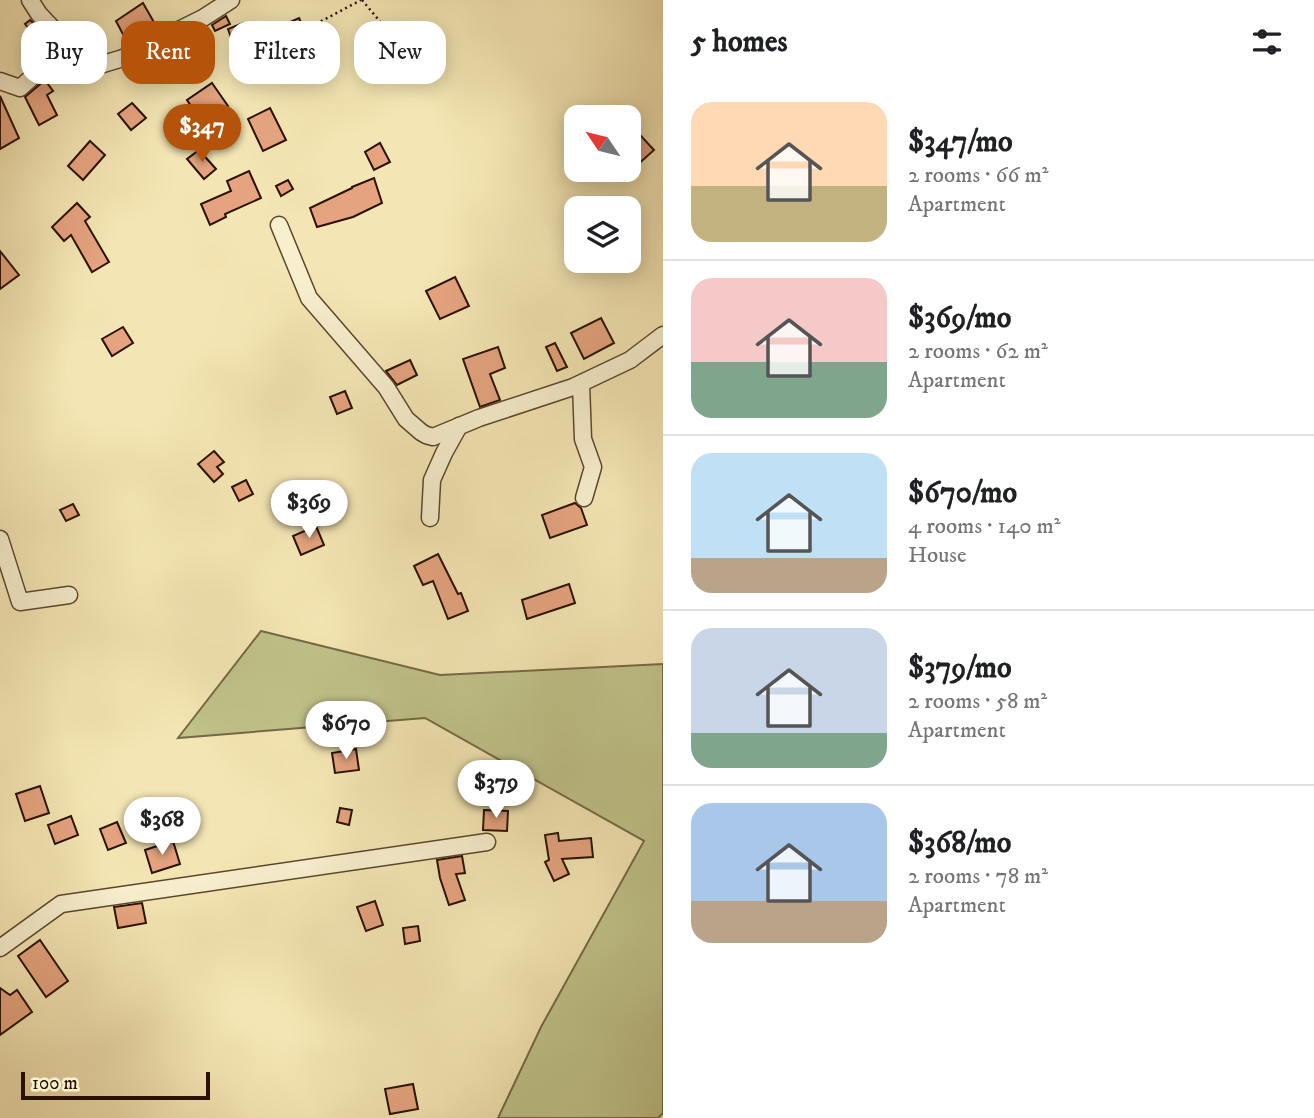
<!DOCTYPE html>
<html lang="en">
<head>
<meta charset="utf-8">
<style>
  body { margin:0; font-family:"IM FELL DW Pica",serif; background:#f6f6f6; color:#202124; height:100vh; display:flex; flex-direction:column; font-size:26px; white-space:nowrap }
  * { box-sizing:border-box; margin:0 }
  p { font-size:23px; color:#757577 }
  .icon { flex:none; width:38px; height:38px; fill:none; stroke:currentColor; stroke-width:2; stroke-linecap:round; stroke-linejoin:round }
  .map { position:relative; flex:1; overflow:hidden }
  .details { display:flex; flex-direction:column; background:#fff; width:651px }
  .details>* { flex:none }
  .banner { position:absolute; left:21px; top:21px; width:536px; height:63px; display:flex; gap:14px }
  .needle { width:46px; rotate:305deg }
  .fabs { position:absolute; left:564px; top:105px; display:grid; gap:14px }
  .fabs a { display:grid; place-items:center; width:77px; height:77px; border-radius:14px; background:#fff; box-shadow:0 4px 18px #0003; font-size:35px }
  .scale { position:absolute; left:21px; bottom:18px; width:189px; box-sizing:border-box; padding-left:7px; border:4px solid #2a1100; border-top:0; font-size:19px; line-height:24px; white-space:nowrap; color:#2a1100; -webkit-text-stroke:5px #f8efce; paint-order:stroke }
  .price { position:absolute; translate:-50% -60px; padding:0 16px; border-radius:24px; background:#fff; color:#222; font-size:23px; line-height:46px; filter:drop-shadow(0 2px 4px #0008) }
  .price::after { content:''; position:absolute; left:50%; top:42px; width:21px; height:16px; margin-left:-10px; background:inherit; clip-path:polygon(0 0,100% 0,50% 100%) }
  .price.on { background:#b45309; color:#fff }
  ul { padding:0; list-style:none }
  li { display:flex; align-items:center; gap:21px; height:175px; padding:0 28px }
  li+li { border-top:2px solid #e0e0e0 }
  li span { display:grid; place-items:center; flex:none; width:196px; height:140px; border-radius:21px; color:#555 }
  li>.icon { margin-inline-start:auto }
  span .icon { width:84px; height:84px; fill:#fffc; stroke-width:1 }
  li b { font-size:30px }
  h2 { display:flex; justify-content:space-between; align-items:center; height:84px; padding:0 28px; font-size:30px }
  .pill { padding:0 24px; border-radius:21px; background:#fff; box-shadow:0 4px 18px #0003; font-size:24px; line-height:63px }
  .pill.on { background:#b45309; color:#fff }
  main { display:flex; flex:1; min-height:0 }
  .map>svg:first-child { display:block }
  .green { fill:#c0c38a; stroke:#756a45; stroke-width:2 }
  .building { fill:#e5a47f; stroke:#2a1100; stroke-width:2 }
  .lines { fill:none; stroke-linecap:round; stroke-linejoin:round }
  .minor-casing { stroke:#5c462d; stroke-width:19 }
  .path { stroke:#2a1100; stroke-width:2.5; stroke-dasharray:2 3.5; stroke-linecap:butt }
  .minor { stroke:#f8efce; stroke-width:16 }
</style>
</head>
<body>
<main>
<div class="map">
<svg width="663" height="1118" viewBox="0 0 663 1118">
  <rect width="100%" height="100%" fill="#f4e6b4"/>
  <filter id="stains"><feTurbulence type="fractalNoise" baseFrequency=".00286" numOctaves="4"/><feColorMatrix values="0 0 0 0 .2 0 0 0 0 .09 0 0 0 0 .02 0 0 0 .5 -.17"/></filter>
  <radialGradient id="worn" r=".72"><stop offset=".6" stop-color="#630" stop-opacity="0"/><stop offset="1" stop-color="#630" stop-opacity=".3"/></radialGradient>
  <polygon class="green" points="261,631 440,675 663,664 663,1113 658,1118 498,1118 541,1027 644,841 425,718 178,738"/>
  <g class="building">
    <polygon points="143,3 155,24 126,40 116,21"/>
    <polygon points="226,16 230,24 215,31 212,25"/>
    <polygon points="299,18 316,57 297,65 279,27"/>
    <polygon points="30,20 43,33 36,38 25,24"/>
    <polygon points="243,23 248,37 233,43 228,29"/>
    <polygon points="430,23 441,39 424,50 413,34"/>
    <polygon points="381,32 391,53 367,64 357,43"/>
    <polygon points="191,44 201,63 176,74 171,64 177,60 174,52"/>
    <polygon points="45,80 53,91 47,95 57,115 39,125 25,97"/>
    <polygon points="212,83 228,106 203,124 187,100"/>
    <polygon points="0,96 19,138 0,149"/>
    <polygon points="132,103 146,118 131,130 118,114"/>
    <polygon points="270,108 286,140 263,151 248,119"/>
    <polygon points="628,122 654,150 635,167 628,160"/>
    <polygon points="90,141 105,155 83,180 68,166"/>
    <polygon points="380,143 390,162 374,170 365,152"/>
    <polygon points="199,150 216,169 204,179 187,159"/>
    <polygon points="249,171 261,198 225,214 226,217 210,225 201,204 231,191 227,181"/>
    <polygon points="374,178 382,203 353,217 317,227 310,208 352,188 352,187"/>
    <polygon points="288,180 293,189 281,196 276,186"/>
    <polygon points="77,203 90,217 85,221 109,262 92,272 71,235 64,241 52,227"/>
    <polygon points="0,251 19,275 0,289"/>
    <polygon points="455,277 469,306 440,319 426,291"/>
    <polygon points="601,318 614,343 584,359 571,333"/>
    <polygon points="123,327 133,343 112,356 102,339"/>
    <polygon points="555,343 567,367 557,371 546,347"/>
    <polygon points="498,347 505,368 490,374 500,400 480,407 463,359"/>
    <polygon points="410,360 417,375 397,385 386,371"/>
    <polygon points="345,391 352,408 337,414 330,397"/>
    <polygon points="214,451 224,462 217,467 223,474 214,482 198,464"/>
    <polygon points="246,480 253,494 239,501 232,487"/>
    <polygon points="293,485 303,505 286,512 277,493"/>
    <polygon points="575,503 581,508 587,525 550,538 542,515"/>
    <polygon points="73,504 79,515 66,521 60,510"/>
    <polygon points="316,526 324,545 301,555 293,536"/>
    <polygon points="438,554 458,594 461,593 468,611 448,619 433,581 423,585 414,566"/>
    <polygon points="569,584 575,603 527,619 522,600"/>
    <polygon points="356,749 359,770 335,773 332,753"/>
    <polygon points="40,786 49,813 25,821 16,794"/>
    <polygon points="340,808 352,810 349,825 337,822"/>
    <polygon points="484,810 508,811 507,831 483,830"/>
    <polygon points="71,816 78,835 55,844 48,825"/>
    <polygon points="117,822 126,843 108,850 100,829"/>
    <polygon points="558,833 559,841 591,838 593,857 562,859 569,874 554,881 545,862 549,860 545,835"/>
    <polygon points="173,841 180,864 152,873 145,850"/>
    <polygon points="462,856 465,873 456,874 465,900 449,905 440,878 437,860"/>
    <polygon points="375,901 383,925 366,931 357,907"/>
    <polygon points="142,903 146,923 118,928 114,907"/>
    <polygon points="418,926 420,941 405,944 403,928"/>
    <polygon points="40,940 68,981 46,997 18,956"/>
    <polygon points="0,988 10,995 17,990 32,1012 0,1035"/>
    <polygon points="413,1084 418,1109 390,1114 385,1089"/>
  </g>
  <g class="lines">
    <defs>
      <g id="minor">
        <polyline points="30,0 39,14 90,68 123,58 203,18 231,0"/>
        <polyline points="0,81 20,88 68,45"/>
        <polyline points="279,225 309,298 386,387 406,419 421,432 426,435 433,437 479,418 573,387 630,360 663,335"/>
        <polyline points="581,384 583,439 593,467 584,498"/>
        <polyline points="430,518 432,480 444,453 459,426"/>
        <polyline points="0,539 20,602 69,595"/>
        <polyline points="0,948 61,904 487,842"/>
      </g>
    </defs>
    <use href="#minor" class="minor-casing"/>
    <g class="path">
      <polyline points="362,0 403,49"/>
      <polyline points="316,24 361,0"/>
    </g>
    <use href="#minor" class="minor"/>
  </g>
  <rect width="100%" height="100%" filter="url(#stains)"/>
  <rect width="100%" height="100%" fill="url(#worn)"/>
</svg>
<div class="fabs">
<a><svg class="needle" viewBox="-14 -14 28 28"><path d="M0-13l5 13h-10z" fill="#e53935"/><path d="M0 13l5-13h-10z" fill="#757577"/></svg></a>
<a><svg class="icon" aria-label="layers" viewBox="0 0 24 24"><path d="M12 4l9 5-9 5-9-5zM3 14l9 5 9-5"/></svg></a>
</div>
<div class="scale">100 m</div>
<b class="price on" style="left:202px;top:164px">$347</b>
<b class="price" style="left:309px;top:540px">$369</b>
<b class="price" style="left:346px;top:761px">$670</b>
<b class="price" style="left:496px;top:820px">$379</b>
<b class="price" style="left:162px;top:857px">$368</b>
<div class="banner">
<a class="pill">Buy</a>
<a class="pill on">Rent</a>
<a class="pill">Filters</a>
<a class="pill">New</a>
</div>
</div>
<section class="details">
<h2>5 homes<svg class="icon" aria-label="filters" viewBox="0 0 24 24"><path d="M4 7h16M4 17h16"/><circle cx="9" cy="7" r="2"/><circle cx="15" cy="17" r="2"/></svg></h2>
<ul>
<li><span style="background:linear-gradient(#ffd9b3 60%,#c2b280 0)"><svg class="icon" aria-label="home" viewBox="0 0 24 24"><path d="M3 11l9-7 9 7M6 9v11h12V9"/></svg></span><div><b>$347/mo</b><p>2 rooms · 66 m²</p><p>Apartment</p></div></li>
<li><span style="background:linear-gradient(#f6c9c9 60%,#7fa58c 0)"><svg class="icon" aria-label="home" viewBox="0 0 24 24"><path d="M3 11l9-7 9 7M6 9v11h12V9"/></svg></span><div><b>$369/mo</b><p>2 rooms · 62 m²</p><p>Apartment</p></div></li>
<li><span style="background:linear-gradient(#bfe0f5 75%,#b9a48a 0)"><svg class="icon" aria-label="home" viewBox="0 0 24 24"><path d="M3 11l9-7 9 7M6 9v11h12V9"/></svg></span><div><b>$670/mo</b><p>4 rooms · 140 m²</p><p>House</p></div></li>
<li><span style="background:linear-gradient(#c9d6e8 75%,#7fa58c 0)"><svg class="icon" aria-label="home" viewBox="0 0 24 24"><path d="M3 11l9-7 9 7M6 9v11h12V9"/></svg></span><div><b>$379/mo</b><p>2 rooms · 58 m²</p><p>Apartment</p></div></li>
<li><span style="background:linear-gradient(#a9c7e8 70%,#b9a48a 0)"><svg class="icon" aria-label="home" viewBox="0 0 24 24"><path d="M3 11l9-7 9 7M6 9v11h12V9"/></svg></span><div><b>$368/mo</b><p>2 rooms · 78 m²</p><p>Apartment</p></div></li>
</ul>
</section>
</main>
</body>
</html>
